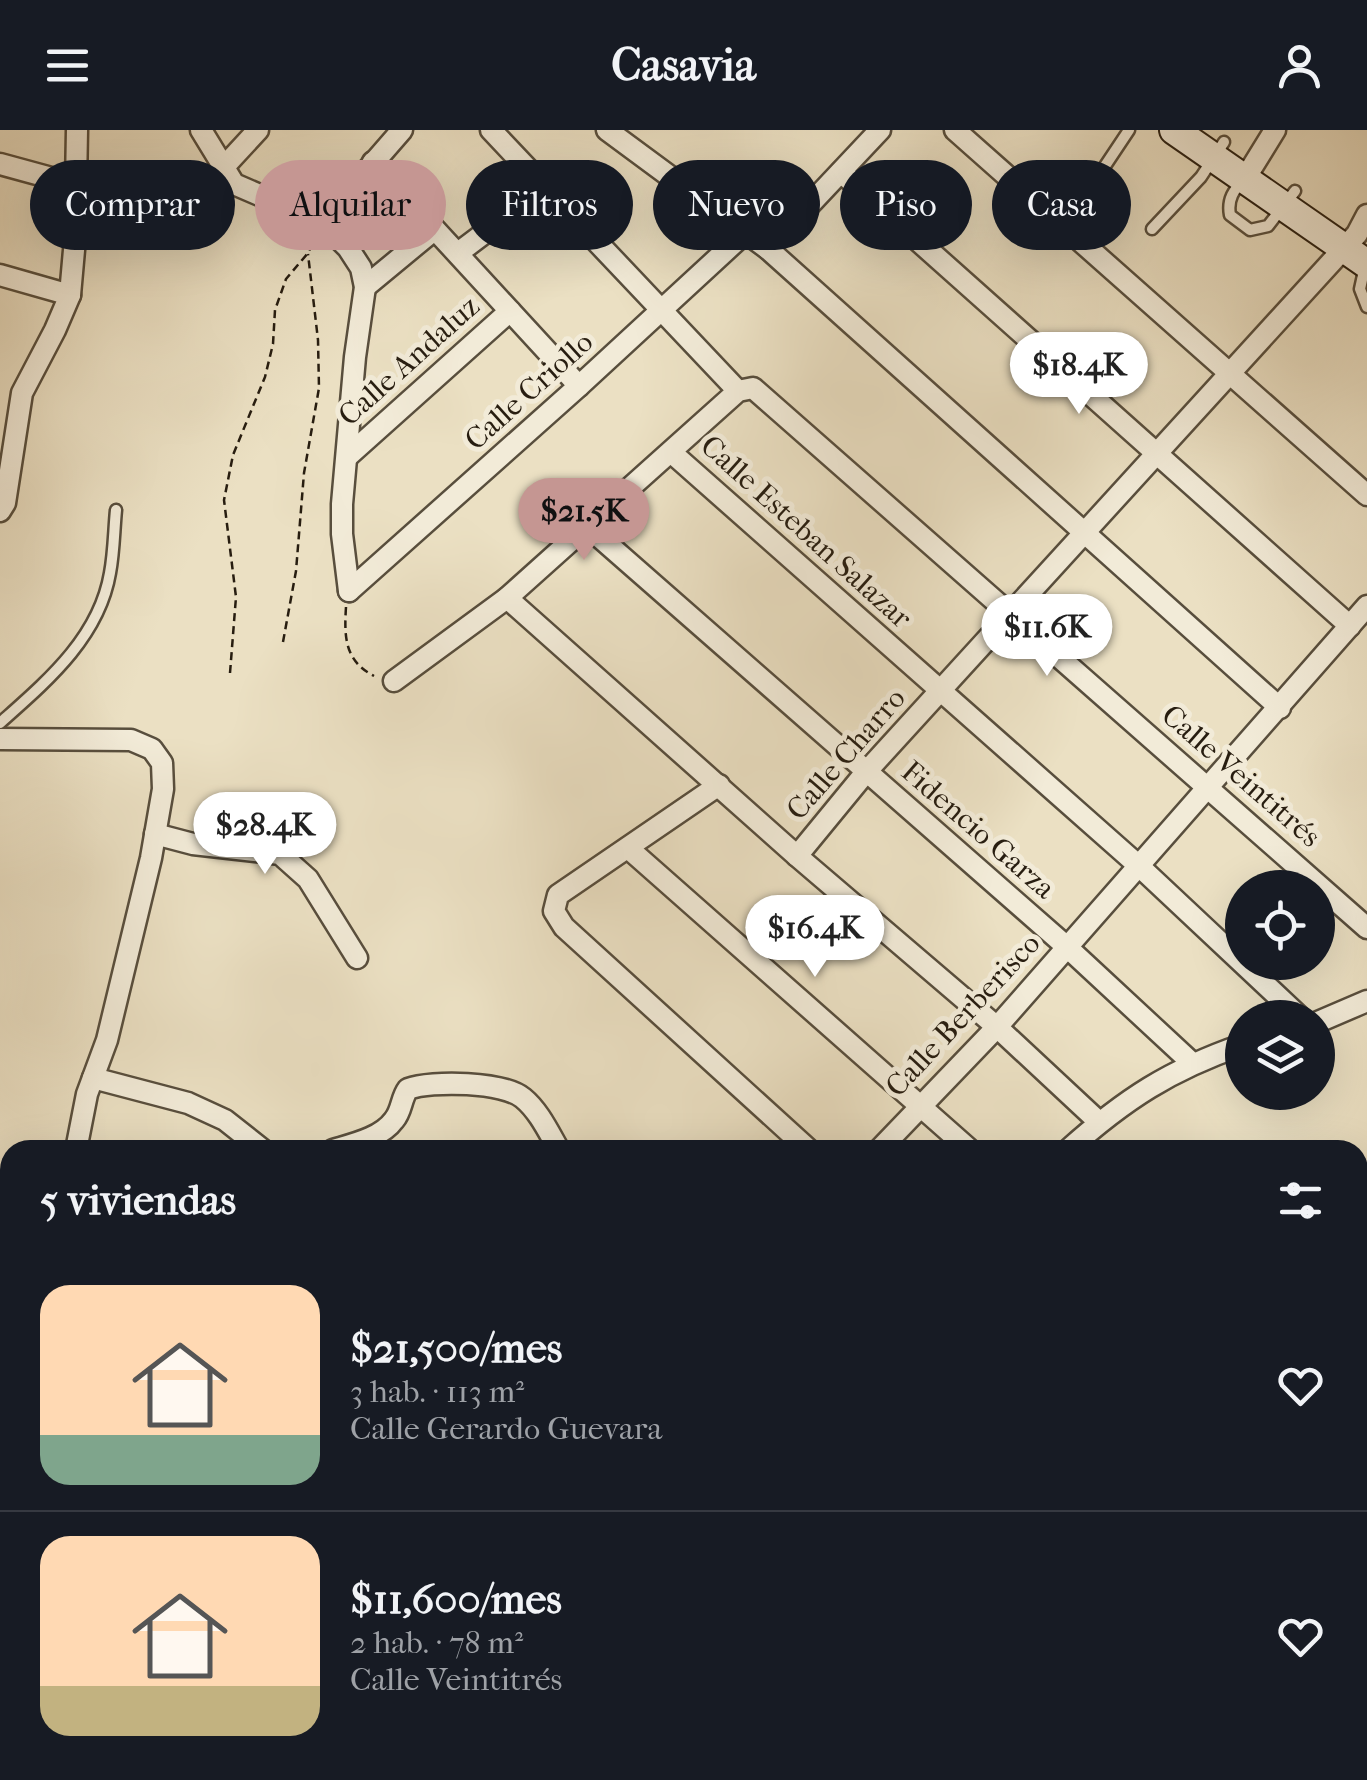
<!DOCTYPE html>
<html lang="es">
<head>
<meta charset="utf-8">
<style>
  body { margin:0; font-family:"IM FELL French Canon",serif; background:#20242c; color:#f1f3f6; height:100vh; display:flex; flex-direction:column; font-size:38px; white-space:nowrap }
  * { box-sizing:border-box; margin:0 }
  p { font-size:32px; color:#9ea1a6 }
  .icon { flex:none; width:55px; height:55px; fill:none; stroke:currentColor; stroke-width:2; stroke-linecap:round; stroke-linejoin:round }
  .map { position:relative; flex:1; overflow:hidden }
  .sheet { position:absolute; left:0px; top:1010px; width:1368px; height:640px; display:flex; flex-direction:column; background:#171b24; border-radius:30px 30px 0 0; box-shadow:0 10px 40px #0002 }
  .sheet>* { flex:none }
  .guide { position:absolute; left:30px; top:30px; width:1308px; height:90px; display:flex; gap:20px }
  .controls { position:absolute; left:1225px; top:740px; display:grid; gap:20px }
  .controls a { display:grid; place-items:center; width:110px; height:110px; border-radius:50%; background:#171b24; box-shadow:0 10px 40px #0002; font-size:50px }
  .price { position:absolute; translate:-50% -85px; padding:0 22px; border-radius:35px; background:#fff; color:#222; font-size:32px; line-height:65px; filter:drop-shadow(0 2px 5px #0008) }
  .price::after { content:''; position:absolute; left:50%; top:60px; width:30px; height:22px; margin-left:-15px; background:inherit; clip-path:polygon(0 0,100% 0,50% 100%) }
  .price.on { background:#c59692; color:#111 }
  ul { padding:0; list-style:none }
  li { display:flex; align-items:center; gap:30px; height:250px; padding:0 40px }
  li+li { border-top:2px solid #363941 }
  li span { display:grid; place-items:center; flex:none; width:280px; height:200px; border-radius:30px; color:#555 }
  li>.icon { margin-inline-start:auto }
  span .icon { width:120px; height:120px; fill:#fffc; stroke-width:1 }
  li b { font-size:42px }
  h2 { display:flex; justify-content:space-between; align-items:center; height:120px; padding:0 40px; font-size:42px }
  .pill { padding:0 35px; border-radius:45px; background:#171b24; box-shadow:0 10px 40px #0002; font-size:35px; line-height:90px }
  .pill.on { background:#c59692; color:#111 }
  header { display:flex; justify-content:space-between; align-items:center; height:130px; padding:0 40px; background:#171b24; font-size:45px; font-weight:800 }
  .map>svg:first-child { display:block }
  .lines { fill:none; stroke-linecap:round; stroke-linejoin:round }
  .lane-casing { stroke:#584e3d; stroke-width:15 }
  .street-casing { stroke:#584e3d; stroke-width:25 }
  .secondary-casing { stroke:#271d10; stroke-width:32 }
  .path { stroke:#271d10; stroke-width:2.5; stroke-dasharray:8 5; stroke-linecap:butt }
  .lane { stroke:#f2ebd8; stroke-width:10 }
  .street { stroke:#f2ebd8; stroke-width:20 }
  .secondary { stroke:#f2ebd8; stroke-width:28 }
  .labels { text-anchor:middle; dominant-baseline:central; stroke-width:10; stroke-linejoin:round; paint-order:stroke }
  .street-label { font-size:30px; fill:#271d10; stroke:#f2ebd8 }
</style>
</head>
<body>
<header><svg class="icon" aria-label="menu" viewBox="0 0 24 24"><path d="M4 6h16M4 12h16M4 18h16"/></svg>Casavia<svg class="icon" aria-label="person" viewBox="0 0 24 24"><circle cx="12" cy="8" r="4"/><path d="M4 21q1-7 8-7t8 7"/></svg></header>
<div class="map">
<svg width="1367" height="1650" viewBox="0 0 1367 1650">
  <rect width="100%" height="100%" fill="#ebe0c3"/>
  <filter id="stains"><feTurbulence type="fractalNoise" baseFrequency=".002" numOctaves="4"/><feColorMatrix values="0 0 0 0 .2 0 0 0 0 .09 0 0 0 0 .02 0 0 0 .5 -.17"/></filter>
  <radialGradient id="worn" r=".72"><stop offset=".6" stop-color="#630" stop-opacity="0"/><stop offset="1" stop-color="#630" stop-opacity=".3"/></radialGradient>
  <g class="lines">
    <defs>
      <g id="lane">
        <path d="M1244,49c-10,11 -17,20 -14,36l20,15 18,-4 27,-35"/>
        <polyline points="1093,54 1129,0"/>
        <polyline points="1152,99 1201,47 1224,12"/>
        <polyline points="1365,136 1360,159 1367,177"/>
        <path d="M0,593c46,-41 99,-85 110,-150 4,-21 4,-43 6,-63"/>
      </g>
      <g id="street">
        <polyline points="201,0 234,54 322,92 348,118 361,138 365,157 355,227 342,374 342,404 349,461"/>
        <polyline points="491,0 738,261"/>
        <polyline points="607,0 768,119 1280,578"/>
        <polyline points="955,0 1367,365"/>
        <polyline points="373,32 579,256"/>
        <polyline points="0,34 77,55"/>
        <polyline points="222,39 258,0"/>
        <polyline points="841,42 1350,496"/>
        <polyline points="1246,47 1275,0"/>
        <polyline points="322,92 402,0"/>
        <polyline points="768,119 880,0"/>
        <polyline points="458,123 523,74"/>
        <polyline points="0,145 70,165"/>
        <polyline points="365,157 434,100"/>
        <polyline points="672,323 1139,736 1301,888"/>
        <polyline points="348,326 510,181"/>
        <polyline points="0,381 5,373 22,263 55,200 70,165 75,109 77,0"/>
        <polyline points="588,397 1067,817 1192,933"/>
        <polyline points="349,461 579,256 746,102"/>
        <polyline points="507,468 797,726 997,897 1099,992"/>
        <polyline points="394,551 507,468 738,261 753,258 1367,798"/>
        <polyline points="0,609 131,610 152,619 162,633 163,659 151,728 107,910 87,964 76,1020"/>
        <polyline points="719,655 558,765 554,781 564,797 809,1020"/>
        <polyline points="155,704 193,714 280,724 308,749 357,828"/>
        <polyline points="628,718 970,1020"/>
        <polyline points="797,726 866,642 1357,104 1367,85"/>
        <polyline points="1318,892 1367,871"/>
        <polyline points="93,948 188,973 225,990 263,1020"/>
        <path d="M333,1020c20,-6 48,-12 61,-30 8,-9 7,-22 14,-31 24,-9 96,-7 115,9 16,13 26,35 36,52"/>
        <polyline points="879,1020 997,897 1367,476"/>
        <path d="M1068,1020c57,-51 102,-80 174,-105"/>
        <polyline points="0,1328 10,1283"/>
        <polyline points="0,1421 10,1423"/>
        <polyline points="992,1640 992,1650"/>
        <polyline points="1061,1640 1067,1650"/>
        <polyline points="118,1650 119,1640"/>
        <polyline points="763,1650 764,1640"/>
      </g>
      <polyline id="secondary" points="1174,0 1367,134"/>
    </defs>
    <use href="#lane" class="lane-casing"/>
    <use href="#street" class="street-casing"/>
    <use href="#secondary" class="secondary-casing"/>
    <g class="path">
      <path d="M346,477c-2,31 -1,54 28,69"/>
      <polyline points="283,512 296,441 304,343 319,258 318,210 308,124"/>
      <polyline points="230,543 236,467 224,370 233,325 265,247 273,214 275,180 286,149 308,123 314,110"/>
    </g>
    <use href="#lane" class="lane"/>
    <use href="#street" class="street"/>
    <use href="#secondary" class="secondary"/>
  </g>
  <g class="labels">
    <g class="street-label">
      <text transform="translate(409 231) rotate(-42)">Calle Andaluz</text>
      <text transform="translate(529 261) rotate(-42)">Calle Criollo</text>
      <text transform="translate(806 402) rotate(42)">Calle Esteban Salazar</text>
      <text transform="translate(846 624) rotate(-49)">Calle Charro</text>
      <text transform="translate(1241 646) rotate(41)">Calle Veintitrés</text>
      <text transform="translate(978 700) rotate(41)">Fidencio Garza</text>
      <text transform="translate(963 885) rotate(-47)">Calle Berberisco</text>
    </g>
  </g>
  <rect width="100%" height="100%" filter="url(#stains)"/>
  <rect width="100%" height="100%" fill="url(#worn)"/>
</svg>
<div class="controls">
<a><svg class="icon" aria-label="locate" viewBox="0 0 24 24"><circle cx="12" cy="12" r="6"/><path d="M12 2v4M12 18v4M2 12h4M18 12h4"/></svg></a>
<a><svg class="icon" aria-label="layers" viewBox="0 0 24 24"><path d="M12 4l9 5-9 5-9-5zM3 14l9 5 9-5"/></svg></a>
</div>
<b class="price" style="left:1079px;top:287px">$18.4K</b>
<b class="price on" style="left:584px;top:433px">$21.5K</b>
<b class="price" style="left:1047px;top:549px">$11.6K</b>
<b class="price" style="left:265px;top:747px">$28.4K</b>
<b class="price" style="left:815px;top:850px">$16.4K</b>
<div class="guide">
<a class="pill">Comprar</a>
<a class="pill on">Alquilar</a>
<a class="pill">Filtros</a>
<a class="pill">Nuevo</a>
<a class="pill">Piso</a>
<a class="pill">Casa</a>
</div>
<section class="sheet">
<h2>5 viviendas<svg class="icon" aria-label="filters" viewBox="0 0 24 24"><path d="M4 7h16M4 17h16"/><circle cx="9" cy="7" r="2"/><circle cx="15" cy="17" r="2"/></svg></h2>
<ul>
<li><span style="background:linear-gradient(#ffd9b3 75%,#7fa58c 0)"><svg class="icon" aria-label="home" viewBox="0 0 24 24"><path d="M3 11l9-7 9 7M6 9v11h12V9"/></svg></span><div><b>$21,500/mes</b><p>3 hab. · 113 m²</p><p>Calle Gerardo Guevara</p></div><svg class="icon" aria-label="heart" viewBox="0 0 24 24"><path d="M12 20l-8-8c-3-5 5-10 8-4 3-6 11-1 8 4z"/></svg></li>
<li><span style="background:linear-gradient(#ffd9b3 75%,#c2b280 0)"><svg class="icon" aria-label="home" viewBox="0 0 24 24"><path d="M3 11l9-7 9 7M6 9v11h12V9"/></svg></span><div><b>$11,600/mes</b><p>2 hab. · 78 m²</p><p>Calle Veintitrés</p></div><svg class="icon" aria-label="heart" viewBox="0 0 24 24"><path d="M12 20l-8-8c-3-5 5-10 8-4 3-6 11-1 8 4z"/></svg></li>
</ul>
</section>
</div>
</body>
</html>
